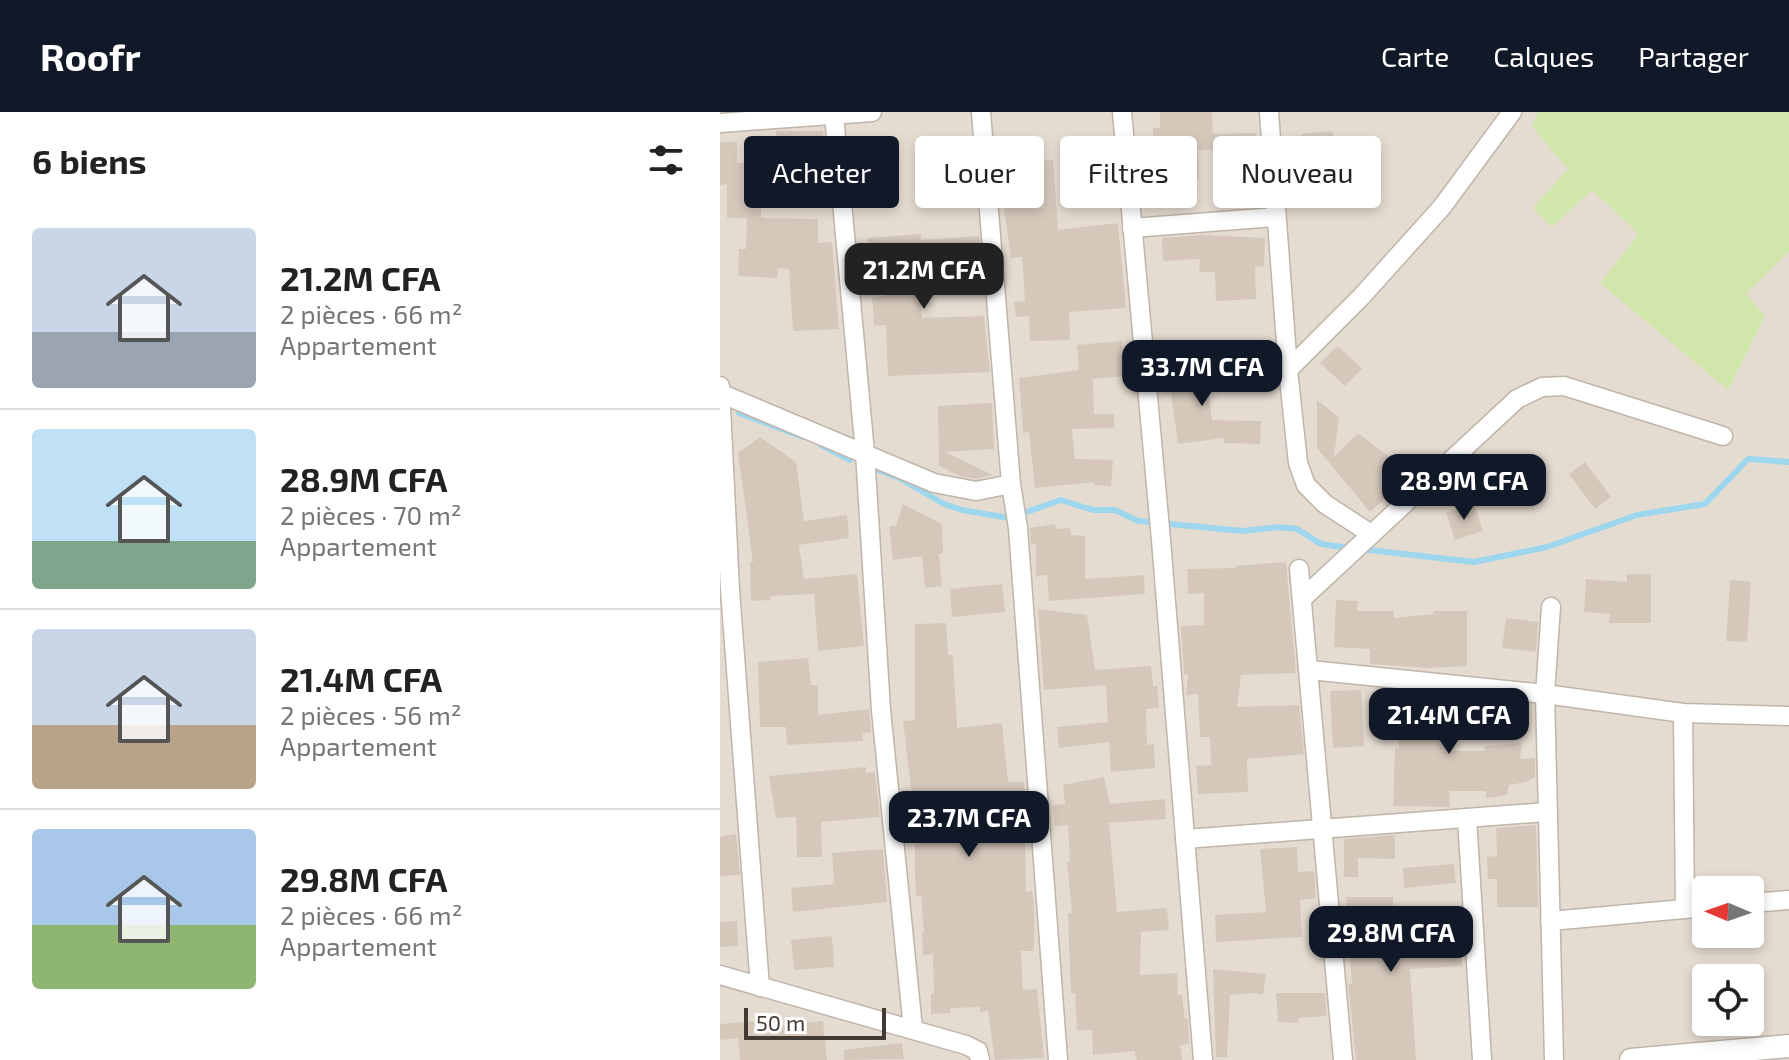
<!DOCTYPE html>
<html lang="fr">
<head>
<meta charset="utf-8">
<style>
  body { margin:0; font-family:"Exo 2",sans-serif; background:#f6f6f6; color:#222; height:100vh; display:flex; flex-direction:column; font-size:30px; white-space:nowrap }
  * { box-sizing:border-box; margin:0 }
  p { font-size:26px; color:#767676 }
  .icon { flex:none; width:44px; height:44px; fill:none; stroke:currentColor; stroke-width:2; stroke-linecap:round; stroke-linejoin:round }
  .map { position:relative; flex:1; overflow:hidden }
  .side { display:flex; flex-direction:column; background:#fff; width:720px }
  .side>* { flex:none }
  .hud { position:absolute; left:24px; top:24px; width:760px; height:72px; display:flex; gap:16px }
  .needle { width:52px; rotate:272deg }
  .controls { position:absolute; left:972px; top:764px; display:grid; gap:16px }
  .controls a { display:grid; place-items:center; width:72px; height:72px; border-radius:8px; background:#fff; box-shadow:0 4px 12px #0003; font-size:40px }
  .scale { position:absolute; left:24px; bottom:20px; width:142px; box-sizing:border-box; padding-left:8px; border:4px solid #433b33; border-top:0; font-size:22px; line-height:28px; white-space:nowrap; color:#433b33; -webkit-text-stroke:6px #fff; paint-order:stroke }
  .price { position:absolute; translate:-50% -68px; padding:0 18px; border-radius:16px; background:#111827; color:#fff; font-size:26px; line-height:52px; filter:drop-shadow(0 2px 4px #0008) }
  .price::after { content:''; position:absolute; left:50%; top:48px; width:24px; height:18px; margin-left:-12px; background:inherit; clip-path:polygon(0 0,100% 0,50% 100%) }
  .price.selected { background:#222; color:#fff }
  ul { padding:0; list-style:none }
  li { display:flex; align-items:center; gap:24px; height:200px; padding:0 32px }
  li+li { border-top:2px solid #e0e0e0 }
  li span { display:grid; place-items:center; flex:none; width:224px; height:160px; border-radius:8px; color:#555 }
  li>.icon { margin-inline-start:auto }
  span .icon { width:96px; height:96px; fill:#fffc; stroke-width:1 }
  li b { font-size:34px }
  h2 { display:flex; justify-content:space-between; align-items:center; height:96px; padding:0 32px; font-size:34px }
  .chip { padding:0 28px; border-radius:8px; background:#fff; box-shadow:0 4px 12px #0003; font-size:28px; line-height:72px }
  .chip.selected { background:#111827; color:#fff }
  header { display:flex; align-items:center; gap:48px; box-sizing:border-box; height:112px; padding:0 40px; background:#111827; color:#fff }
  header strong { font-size:38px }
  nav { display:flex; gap:44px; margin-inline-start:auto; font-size:28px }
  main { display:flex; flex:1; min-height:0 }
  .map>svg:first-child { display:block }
  .residential { fill:#e5dcd1; fill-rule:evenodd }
  .green { fill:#d1e6ab }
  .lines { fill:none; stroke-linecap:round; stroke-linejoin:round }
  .stream { stroke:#9ed6ee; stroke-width:6 }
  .building { fill:#d5c8bb }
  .minor-casing { stroke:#bfb5a9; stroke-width:21 }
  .tertiary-casing { stroke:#bfb5a9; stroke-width:25 }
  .minor { stroke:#fff; stroke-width:18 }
  .tertiary { stroke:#fff; stroke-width:22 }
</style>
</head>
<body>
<header>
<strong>Roofr</strong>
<nav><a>Carte</a><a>Calques</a><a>Partager</a></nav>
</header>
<main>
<section class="side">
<h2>6 biens<svg class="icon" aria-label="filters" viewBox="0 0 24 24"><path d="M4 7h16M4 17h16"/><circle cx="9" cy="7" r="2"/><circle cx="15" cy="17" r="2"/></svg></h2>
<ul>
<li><span style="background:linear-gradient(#c9d6e8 65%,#9aa5b1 0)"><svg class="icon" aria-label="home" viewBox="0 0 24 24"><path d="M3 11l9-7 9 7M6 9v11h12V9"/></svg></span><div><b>21.2M CFA</b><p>2 pièces · 66 m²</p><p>Appartement</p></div></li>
<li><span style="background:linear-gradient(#bfe0f5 70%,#7fa58c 0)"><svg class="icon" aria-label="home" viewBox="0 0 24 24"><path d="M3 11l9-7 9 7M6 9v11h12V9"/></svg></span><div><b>28.9M CFA</b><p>2 pièces · 70 m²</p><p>Appartement</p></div></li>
<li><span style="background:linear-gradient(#c9d6e8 60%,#b9a48a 0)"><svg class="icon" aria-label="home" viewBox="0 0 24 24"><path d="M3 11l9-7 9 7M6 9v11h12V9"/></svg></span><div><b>21.4M CFA</b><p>2 pièces · 56 m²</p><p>Appartement</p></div></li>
<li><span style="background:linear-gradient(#a9c7e8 60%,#8fb573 0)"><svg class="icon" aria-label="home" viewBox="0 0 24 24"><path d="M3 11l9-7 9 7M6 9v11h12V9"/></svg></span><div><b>29.8M CFA</b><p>2 pièces · 66 m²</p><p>Appartement</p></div></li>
</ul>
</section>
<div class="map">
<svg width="1069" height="948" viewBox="0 0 1069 948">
  <rect width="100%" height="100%" fill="#f1ebe3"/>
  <path class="residential" d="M0,0h1069v948h-1069zM986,778h44v44h-44zM986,866h44v44h-44z"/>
  <polygon class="green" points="818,0 1069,0 1069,139 1026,182 1045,204 1008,278 880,171 919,122 872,78 832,115 813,96 848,57 812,14"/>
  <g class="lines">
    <g class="stream">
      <polyline points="19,301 83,325"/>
      <polyline points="101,333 130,348"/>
      <polyline points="151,355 179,366 224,392 242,398 289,406 341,388 373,398 395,398 418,409 523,419 559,415 577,417 601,432 629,436"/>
      <polyline points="640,437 754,450 827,435 917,403 985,392 1028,347 1069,350"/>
    </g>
  </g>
  <g class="building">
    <polygon points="440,0 492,0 493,22 536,21 536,37 478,38 479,67 434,69 433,16 440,16"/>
    <polygon points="56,19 103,19 106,72 42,73 41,106 98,107 98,131 112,130 119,217 73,219 69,157 58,156 57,166 18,164 19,137 26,137 27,106 7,106 7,72 0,73 0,30 17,30 17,51 56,48"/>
    <polygon points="613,19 616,43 584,46 581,22"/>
    <polygon points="333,48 338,118 398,111 406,196 349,200 350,228 310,229 309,204 296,205 294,190 305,189 302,145 291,146 284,94 294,94 291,51"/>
    <polygon points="201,122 201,128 259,124 260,142 197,148 202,206 264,204 270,260 168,264 166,213 154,214 152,185 164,184 160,150 150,151 148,126"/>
    <polygon points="482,123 545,126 544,155 535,154 536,187 496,189 495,160 479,160 480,147 443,149 442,126"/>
    <polygon points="402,229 404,264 373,267 374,302 394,302 394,316 352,317 355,347 393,348 391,374 374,373 374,370 315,376 309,320 303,321 299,266 359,258 357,233"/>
    <polygon points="618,234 642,257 625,274 600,251"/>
    <polygon points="492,244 495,276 488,277 492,308 541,309 540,332 504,331 504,326 458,332 451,281 443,281 440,249 456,247 457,268 475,268 476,245"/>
    <polygon points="597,288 619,305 614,345 638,321 692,363 650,400 597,336"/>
    <polygon points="272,291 274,337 225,340 273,363 256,367 240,364 219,354 218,294"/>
    <polygon points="40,325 76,350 84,409 127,403 129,426 79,433 84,467 137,462 144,534 98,539 94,482 50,484 50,488 31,489 30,450 33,450 18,341"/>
    <polygon points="865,350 891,385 875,397 849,362"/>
    <polygon points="183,392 222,412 223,441 219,442 222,474 205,476 202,444 173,448 169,414 176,414"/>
    <polygon points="754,392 763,419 735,428 726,401"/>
    <polygon points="335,412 336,417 350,416 351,423 365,424 365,467 424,463 425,482 329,489 327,463 316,464 316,432 311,433 310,416"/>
    <polygon points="566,450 576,561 521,563 517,595 579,593 584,642 527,647 528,680 478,682 476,654 491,653 490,625 480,625 478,582 466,583 468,562 464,563 461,514 484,513 484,481 468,482 467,457 515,456 515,454"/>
    <polygon points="907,462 931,462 931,511 889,511 890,502 864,500 866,467 907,470"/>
    <polygon points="1010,468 1031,470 1027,530 1006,529"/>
    <polygon points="282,472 285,500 232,505 230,477"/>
    <polygon points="616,488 638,489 637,499 674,499 674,506 714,502 714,499 747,499 747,554 709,556 650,552 650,537 614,535"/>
    <polygon points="318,497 367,503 375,558 431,554 433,574 437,574 439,596 426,597 427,633 434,632 435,656 391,660 389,630 339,636 337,615 388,610 386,573 324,578"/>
    <polygon points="786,506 818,510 816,540 782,536"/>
    <polygon points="226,511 228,543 233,543 237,616 282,611 288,670 304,670 305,691 292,691 295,726 305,726 306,780 312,779 314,794 314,839 301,839 303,878 317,877 324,946 275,948 268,899 260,900 260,895 230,896 230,901 211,902 211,882 214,882 213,842 203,843 202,821 204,821 201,784 196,784 195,764 195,708 183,609 195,608 195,512"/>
    <polygon points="88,546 91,573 98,573 98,603 149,597 151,620 142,621 143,629 67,633 66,615 40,615 38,550"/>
    <polygon points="641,578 644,634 613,636 610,579"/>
    <polygon points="677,588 770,589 770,606 733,605 732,639 765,639 765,634 802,631 800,647 815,646 815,665 806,670 789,673 787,683 766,686 766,679 729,679 730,695 673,694 675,636 679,636"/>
    <polygon points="146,655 146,661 155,660 160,705 101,710 102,745 77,745 76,705 56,706 49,664"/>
    <polygon points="384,665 390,692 445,687 446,707 389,711 397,800 447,796 449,818 421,820 420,863 457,861 458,883 462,883 465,907 468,907 469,932 460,933 462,948 417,948 414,939 373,943 372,918 357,918 355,881 351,882 350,858 348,801 352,801 347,750 350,749 348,713 335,714 333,693 345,692 343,673"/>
    <polygon points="816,713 818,795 777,795 777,767 768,767 767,745 777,744 776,716"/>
    <polygon points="16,722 20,763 0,764 0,725"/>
    <polygon points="675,723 675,747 638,746 638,765 624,765 624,727"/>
    <polygon points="577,735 578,760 594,759 596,786 580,788 582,825 496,830 495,803 546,800 540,737"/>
    <polygon points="163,737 167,790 73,800 71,776 114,772 112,741"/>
    <polygon points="734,752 736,771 684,776 683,756"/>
    <polygon points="626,785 673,785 673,811 739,807 742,854 690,857 696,948 636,948 628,872 632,872"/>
    <polygon points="17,809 18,834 0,835 0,810"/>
    <polygon points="112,824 114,855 74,858 71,828"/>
    <polygon points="493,857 546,862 543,883 534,881 510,883 507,945 496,945"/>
    <polygon points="556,881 605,881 607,904 579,906 578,911 558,910"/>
    <polygon points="39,909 40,915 103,909 107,948 20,948 18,926 0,928 0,912"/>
    <polygon points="182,931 184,947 124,948 124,938"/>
  </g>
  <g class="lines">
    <defs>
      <g id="minor">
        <polyline points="261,0 291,372 298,416 338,948"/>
        <polyline points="402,0 441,428 483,948"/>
        <polyline points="549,0 568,258 578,351 586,373 605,392 651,422"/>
        <polyline points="114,3 145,341 161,598 193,917"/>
        <polyline points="0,11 152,0"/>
        <polyline points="412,116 556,105"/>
        <polyline points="568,258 641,185 722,95 792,0"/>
        <polyline points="0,274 10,478 40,875"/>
        <polyline points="0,281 214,371 256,379 291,372"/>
        <polyline points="579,457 623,948"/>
        <polyline points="583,486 797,287 822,275 844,274 1003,324"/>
        <polyline points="831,495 825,582 834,948"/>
        <polyline points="590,558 825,582 963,601 1069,604"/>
        <polyline points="963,601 965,797"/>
        <polyline points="747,706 762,948"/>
        <polyline points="465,727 827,700"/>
        <polyline points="1030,791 1069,788"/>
        <polyline points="830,809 986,795"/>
        <polyline points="0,863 246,933 258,939 260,948"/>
      </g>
      <polyline id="tertiary" points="911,948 1069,934"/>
    </defs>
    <use href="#minor" class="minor-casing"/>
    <use href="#tertiary" class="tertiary-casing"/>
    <use href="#minor" class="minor"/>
    <use href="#tertiary" class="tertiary"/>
  </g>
</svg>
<div class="controls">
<a><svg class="needle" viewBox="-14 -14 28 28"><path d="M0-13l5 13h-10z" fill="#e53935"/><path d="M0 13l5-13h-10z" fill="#767676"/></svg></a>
<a><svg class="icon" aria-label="locate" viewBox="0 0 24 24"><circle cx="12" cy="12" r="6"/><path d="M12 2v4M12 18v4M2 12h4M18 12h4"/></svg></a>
</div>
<div class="scale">50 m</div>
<b class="price selected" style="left:204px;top:199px">21.2M CFA</b>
<b class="price" style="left:482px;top:296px">33.7M CFA</b>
<b class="price" style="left:744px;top:410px">28.9M CFA</b>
<b class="price" style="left:729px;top:644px">21.4M CFA</b>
<b class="price" style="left:249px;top:747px">23.7M CFA</b>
<b class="price" style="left:671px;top:862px">29.8M CFA</b>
<div class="hud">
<a class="chip selected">Acheter</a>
<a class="chip">Louer</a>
<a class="chip">Filtres</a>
<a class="chip">Nouveau</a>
</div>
</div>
</main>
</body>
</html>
